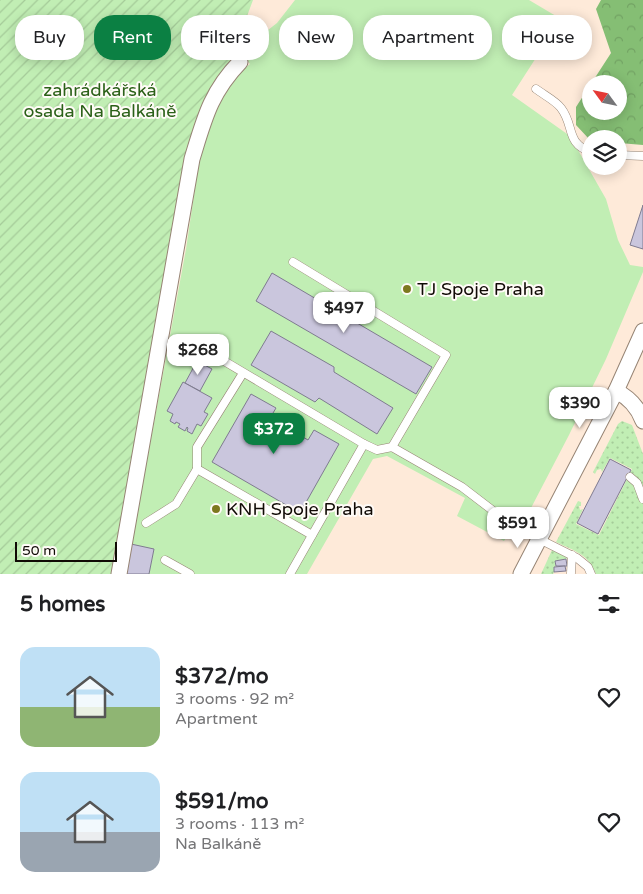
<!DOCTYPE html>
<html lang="en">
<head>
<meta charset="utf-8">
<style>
  body { margin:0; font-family:"Varela Round",sans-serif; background:#f6f6f6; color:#202124; height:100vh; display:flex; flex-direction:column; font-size:19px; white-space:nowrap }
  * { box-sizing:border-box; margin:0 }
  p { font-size:16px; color:#757577 }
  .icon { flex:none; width:28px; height:28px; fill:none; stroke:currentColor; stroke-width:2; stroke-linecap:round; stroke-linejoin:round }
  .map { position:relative; height:574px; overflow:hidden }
  .details { display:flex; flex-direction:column; background:#fff; flex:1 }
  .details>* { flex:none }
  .hud { position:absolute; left:15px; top:15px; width:614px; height:45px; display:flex; gap:10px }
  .needle { width:32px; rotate:303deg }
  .tools { position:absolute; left:582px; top:75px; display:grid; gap:10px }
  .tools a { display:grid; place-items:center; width:45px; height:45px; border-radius:50%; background:#fff; box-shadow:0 2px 12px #0003; font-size:25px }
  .scale { position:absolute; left:15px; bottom:12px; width:102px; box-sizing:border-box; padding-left:5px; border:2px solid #100a05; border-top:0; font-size:14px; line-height:18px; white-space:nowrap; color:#100a05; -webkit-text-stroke:4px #fffbf7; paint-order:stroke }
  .price { position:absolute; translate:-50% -42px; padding:0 11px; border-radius:10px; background:#fff; color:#222; font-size:16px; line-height:32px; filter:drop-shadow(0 1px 2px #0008) }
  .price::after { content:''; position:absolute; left:50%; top:30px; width:15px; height:11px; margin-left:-8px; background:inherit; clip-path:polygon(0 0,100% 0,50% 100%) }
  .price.active { background:#0b8043; color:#fff }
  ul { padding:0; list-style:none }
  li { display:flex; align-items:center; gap:15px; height:125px; padding:0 20px }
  li span { display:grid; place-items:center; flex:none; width:140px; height:100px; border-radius:15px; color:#555 }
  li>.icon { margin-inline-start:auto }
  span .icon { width:60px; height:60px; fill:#fffc; stroke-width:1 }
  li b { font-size:21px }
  h2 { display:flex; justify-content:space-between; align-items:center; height:60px; padding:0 20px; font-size:21px }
  .pill { padding:0 18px; border-radius:20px; background:#fff; box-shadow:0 2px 12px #0003; font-size:18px; line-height:45px }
  .pill.active { background:#0b8043; color:#fff }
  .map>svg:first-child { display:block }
  .grass { fill:url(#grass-dots) }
  .forest { fill:url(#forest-crowns); fill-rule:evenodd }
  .garden { fill:url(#garden-furrows) }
  .pitch { fill:#c1eeb4 }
  .building { fill:#cac6dd; stroke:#7f7b90 }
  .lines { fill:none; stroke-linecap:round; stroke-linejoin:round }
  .lane-casing { stroke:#968474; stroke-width:9 }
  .street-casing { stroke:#968474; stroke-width:17 }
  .lane { stroke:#fff; stroke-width:8 }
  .street { stroke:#fff; stroke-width:15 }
  .poi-dot { fill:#7d791f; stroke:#fffbf7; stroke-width:2 }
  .labels { text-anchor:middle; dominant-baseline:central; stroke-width:4; stroke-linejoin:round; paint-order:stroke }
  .park-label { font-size:18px; fill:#2b6118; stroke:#fffbf7 }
  .poi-label { font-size:18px; fill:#100a05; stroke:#fffbf7; text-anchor:start }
</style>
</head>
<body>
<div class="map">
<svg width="643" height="574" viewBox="0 0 643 574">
  <defs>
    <pattern id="grass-dots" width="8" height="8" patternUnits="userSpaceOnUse" patternTransform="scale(1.25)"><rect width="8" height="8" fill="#c1eeb4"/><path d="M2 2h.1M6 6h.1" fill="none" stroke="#a5cb99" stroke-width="1.8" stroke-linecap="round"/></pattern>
    <pattern id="forest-crowns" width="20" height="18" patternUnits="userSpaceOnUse" patternTransform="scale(1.25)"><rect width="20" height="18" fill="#85be74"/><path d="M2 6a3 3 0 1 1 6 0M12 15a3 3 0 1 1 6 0" fill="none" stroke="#72a263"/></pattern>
    <pattern id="garden-furrows" width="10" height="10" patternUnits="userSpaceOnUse" patternTransform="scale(1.25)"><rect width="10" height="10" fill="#c1eeb4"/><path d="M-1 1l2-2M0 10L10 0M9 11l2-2" fill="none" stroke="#a5cb99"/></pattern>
  </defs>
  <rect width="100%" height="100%" fill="#feead9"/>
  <g class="grass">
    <path d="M622,421l10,4 11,29v120h-47c-9,-21 -20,-22 -40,-32l22,-41 3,1v4h-2l1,4 3,-1 -7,15 23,11 33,-66 -22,-11 -8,14 -1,-3 -4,1 -2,4 -2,-2 25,-48z"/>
    <polygon points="552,550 569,557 566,559 555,561 556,566 554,567 554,572 553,574 541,574"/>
  </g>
  <path class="forest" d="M601,0h42v145l-24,-2v-4h-30l-13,-14v-18l35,-54 -15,-44zM591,84h28v27h-28z"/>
  <polygon class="garden" points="0,0 253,0 228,67 203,105 113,574 0,574"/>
  <polygon class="pitch" points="295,0 529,0 561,19 512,95 570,136 606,199 618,240 630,265 643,267 643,272 606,359 569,435 531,508 519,516 504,541 457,516 465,498 387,456 373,459 307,574 126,574 186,249 204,128 214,106 242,70 250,64 240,52 277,23"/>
  <g class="building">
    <polygon points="643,205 643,249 630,245"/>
    <polygon points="272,273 432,367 416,394 256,301"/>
    <polygon points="271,331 334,367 334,372 393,408 377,434 319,398 315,402 251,365"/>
    <polygon points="197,361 212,369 200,391 185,383"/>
    <polygon points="183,382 212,398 204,412 208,414 201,426 197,424 192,434 187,431 188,428 187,427 185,431 178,427 180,424 176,422 175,424 170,421 173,414 167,411"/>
    <polygon points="251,394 276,408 270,418 308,440 314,430 339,444 300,513 212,462"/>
    <polygon points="610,459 631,470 598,534 577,523"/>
    <polygon points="131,544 154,549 149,574 126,574"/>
    <polygon points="566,559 567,566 556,566 555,561"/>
    <polygon points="565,566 566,571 554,572 554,567"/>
  </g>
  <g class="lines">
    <defs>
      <g id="lane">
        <path d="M536,89c8,6 20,12 25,19 14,18 4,35 30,44"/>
        <polyline points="619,155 643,156"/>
        <polyline points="214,355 364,444 377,450 392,447 446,355 293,262"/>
        <polyline points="392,447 462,487 513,526 577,558 588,567 591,574"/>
        <polyline points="197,469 312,535"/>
        <polyline points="630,477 637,483 643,499"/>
        <polyline points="146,523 176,504 197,469 197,447 243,373"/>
        <polyline points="165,560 190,574"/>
        <polyline points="571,573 572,555"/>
        <polyline points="290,574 364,444"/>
      </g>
      <g id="street">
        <path d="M616,391c14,7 22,16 27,30"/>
        <path d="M119,574l73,-415c12,-39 18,-66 48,-97"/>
        <polyline points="521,574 616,391 643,331"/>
      </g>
    </defs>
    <use href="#lane" class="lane-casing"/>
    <use href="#street" class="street-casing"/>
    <use href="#lane" class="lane"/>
    <use href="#street" class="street"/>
  </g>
  <g class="poi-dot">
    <circle cx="407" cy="289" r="5"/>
    <circle cx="216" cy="509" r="5"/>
  </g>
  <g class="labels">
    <g class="park-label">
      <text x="100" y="90">zahrádkářská<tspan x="100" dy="21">osada Na Balkáně</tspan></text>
    </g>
    <g class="poi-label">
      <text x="417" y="289">TJ Spoje Praha</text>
      <text x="226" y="509">KNH Spoje Praha</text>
    </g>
  </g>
</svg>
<div class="tools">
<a><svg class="needle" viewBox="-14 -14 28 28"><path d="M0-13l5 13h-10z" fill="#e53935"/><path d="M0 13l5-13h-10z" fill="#757577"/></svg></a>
<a><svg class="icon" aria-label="layers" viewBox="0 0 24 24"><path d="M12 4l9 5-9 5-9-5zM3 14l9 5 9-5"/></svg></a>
</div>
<div class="scale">50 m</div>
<b class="price" style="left:344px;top:334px">$497</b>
<b class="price" style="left:198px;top:376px">$268</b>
<b class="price" style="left:580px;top:429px">$390</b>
<b class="price active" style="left:274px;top:455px">$372</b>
<b class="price" style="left:518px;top:549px">$591</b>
<div class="hud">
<a class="pill">Buy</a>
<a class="pill active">Rent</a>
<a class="pill">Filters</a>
<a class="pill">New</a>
<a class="pill">Apartment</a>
<a class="pill">House</a>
</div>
</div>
<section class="details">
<h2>5 homes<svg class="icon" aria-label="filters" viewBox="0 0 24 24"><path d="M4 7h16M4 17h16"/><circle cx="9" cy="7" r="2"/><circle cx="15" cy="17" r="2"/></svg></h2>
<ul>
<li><span style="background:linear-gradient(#bfe0f5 60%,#8fb573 0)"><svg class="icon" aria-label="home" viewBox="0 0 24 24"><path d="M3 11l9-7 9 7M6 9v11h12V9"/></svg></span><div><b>$372/mo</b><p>3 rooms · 92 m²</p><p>Apartment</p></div><svg class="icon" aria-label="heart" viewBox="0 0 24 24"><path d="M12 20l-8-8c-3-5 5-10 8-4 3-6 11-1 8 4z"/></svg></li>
<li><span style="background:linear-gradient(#bfe0f5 60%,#9aa5b1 0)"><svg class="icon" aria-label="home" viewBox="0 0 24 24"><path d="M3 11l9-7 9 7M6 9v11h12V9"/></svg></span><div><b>$591/mo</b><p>3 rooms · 113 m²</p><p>Na Balkáně</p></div><svg class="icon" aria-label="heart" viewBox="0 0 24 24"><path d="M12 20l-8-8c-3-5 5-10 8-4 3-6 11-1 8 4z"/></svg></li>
</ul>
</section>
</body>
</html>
